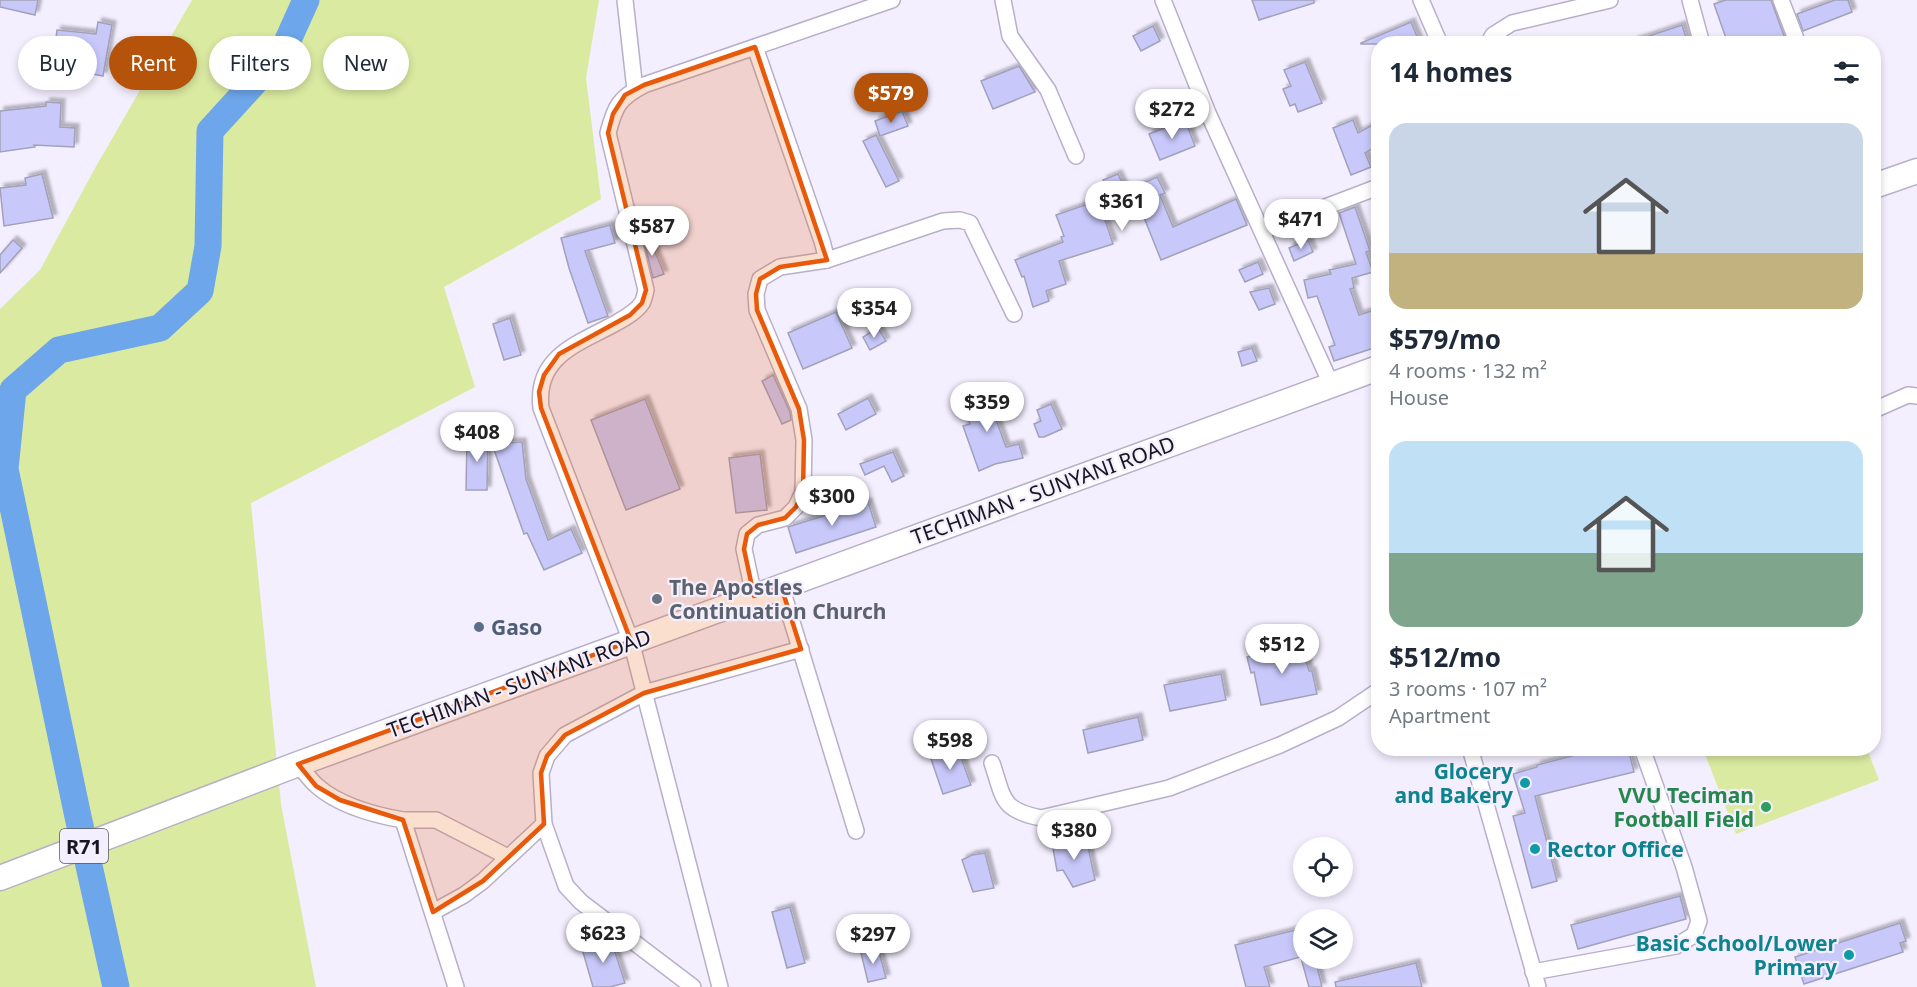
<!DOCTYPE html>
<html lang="en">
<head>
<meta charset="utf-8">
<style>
  body { margin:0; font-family:"Noto Sans",sans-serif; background:#f2f2f3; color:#1f2937; height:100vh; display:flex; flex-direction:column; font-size:22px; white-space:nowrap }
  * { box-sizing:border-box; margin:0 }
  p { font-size:20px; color:#747a83 }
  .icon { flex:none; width:33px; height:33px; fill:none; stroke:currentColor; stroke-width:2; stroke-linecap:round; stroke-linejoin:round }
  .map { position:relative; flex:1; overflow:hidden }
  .sheet { position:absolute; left:1371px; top:36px; width:510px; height:720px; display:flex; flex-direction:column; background:#fff; border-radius:24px; box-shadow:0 3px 9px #0003 }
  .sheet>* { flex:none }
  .banner { position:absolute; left:18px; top:36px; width:570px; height:54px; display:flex; gap:12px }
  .buttons { position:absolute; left:1293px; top:837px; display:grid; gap:12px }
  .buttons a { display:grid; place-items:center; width:60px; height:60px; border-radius:50%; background:#fff; box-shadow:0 3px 9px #0003; font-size:30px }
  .price { position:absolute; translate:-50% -51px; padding:0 14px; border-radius:21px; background:#fff; color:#222; font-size:20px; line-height:39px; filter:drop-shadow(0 2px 3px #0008) }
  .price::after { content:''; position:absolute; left:50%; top:36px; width:18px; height:14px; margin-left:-9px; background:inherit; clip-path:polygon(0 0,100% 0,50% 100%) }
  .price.active { background:#b45309; color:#fff }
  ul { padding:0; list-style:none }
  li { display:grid; align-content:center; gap:12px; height:318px; padding:0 18px }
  li span { display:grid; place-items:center; height:186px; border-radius:18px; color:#555 }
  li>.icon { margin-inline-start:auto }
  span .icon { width:108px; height:108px; fill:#fffc; stroke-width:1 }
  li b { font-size:26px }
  h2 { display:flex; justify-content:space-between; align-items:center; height:72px; padding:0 18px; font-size:26px }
  .chip { padding:0 21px; border-radius:27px; background:#fff; box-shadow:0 3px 9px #0003; font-size:21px; line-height:54px }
  .chip.active { background:#b45309; color:#fff }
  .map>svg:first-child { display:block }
  .green { fill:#dbeaa1 }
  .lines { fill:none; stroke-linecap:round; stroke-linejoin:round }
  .river { stroke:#6da6ea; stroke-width:27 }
  .building { fill:#c8c8fa; stroke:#a1a1ba; stroke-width:1.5; filter:url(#shadow) }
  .minor-casing { stroke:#b8afc8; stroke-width:18 }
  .primary-casing { stroke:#b8afc8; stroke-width:27 }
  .minor { stroke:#fff; stroke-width:15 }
  .primary { stroke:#fff; stroke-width:24 }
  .marked { fill:#e8590c; fill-opacity:0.2; stroke:#e8590c; stroke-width:4.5; stroke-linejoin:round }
  .worship-dot { fill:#6b7280; stroke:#f4efff; stroke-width:2 }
  .service-dot { fill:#5c6f8a; stroke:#f4efff; stroke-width:2 }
  .culture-dot { fill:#0f9aa8; stroke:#f4efff; stroke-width:2 }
  .leisure-dot { fill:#2e9e5b; stroke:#f4efff; stroke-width:2 }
  .labels { text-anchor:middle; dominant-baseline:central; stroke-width:4.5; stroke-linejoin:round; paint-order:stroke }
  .shield { fill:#f4efff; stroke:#5b5762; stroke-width:1.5 }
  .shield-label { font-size:20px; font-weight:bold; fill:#19161f }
  .street-label { font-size:21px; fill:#19161f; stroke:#f4efff }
  .worship-label { font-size:21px; font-weight:bold; fill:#5b616d; stroke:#f4efff; text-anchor:start }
  .service-label { font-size:21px; font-weight:bold; fill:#4e5e75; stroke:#f4efff; text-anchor:start }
  .culture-label { font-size:21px; font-weight:bold; fill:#0d838f; stroke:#f4efff; text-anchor:end }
  .leisure-label { font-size:21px; font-weight:bold; fill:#27864d; stroke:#f4efff; text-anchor:end }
</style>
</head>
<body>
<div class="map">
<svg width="1917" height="987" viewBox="0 0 1917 987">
  <defs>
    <filter id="shadow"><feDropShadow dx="4" dy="-4" stdDeviation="1.5" flood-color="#0004"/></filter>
  </defs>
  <rect width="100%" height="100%" fill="#f4efff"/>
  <g class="green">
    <polygon points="192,0 599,0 586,78 601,199 444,287 475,387 251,503 281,804 316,987 0,987 0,309 40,270 94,170"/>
    <polygon points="1703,749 1867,749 1879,780 1736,834"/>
  </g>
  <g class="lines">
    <polyline class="river" points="116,987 77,812 5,469 13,390 59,350 160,328 200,291 208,246 210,131 283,51 306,0"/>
  </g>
  <g class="building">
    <polygon points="0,0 38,0 35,15 0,7"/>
    <polygon points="1252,0 1314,0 1314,3 1259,20"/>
    <polygon points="1726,0 1771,0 1787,44 1728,44 1714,4"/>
    <polygon points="1835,0 1848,0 1852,12 1803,31 1797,14"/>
    <polygon points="98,22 112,25 103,76 77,71 77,73 52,70 57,30 96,34"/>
    <polygon points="1411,22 1420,44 1361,44 1361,43"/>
    <polygon points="1682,25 1688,44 1635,44 1634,41"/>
    <polygon points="1153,26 1160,41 1141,51 1133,36"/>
    <polygon points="1305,62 1322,103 1298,112 1295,104 1290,106 1283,89 1291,86 1284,70"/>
    <polygon points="1019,66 1035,92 993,109 981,81"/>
    <polygon points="46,102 61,103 60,127 75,128 74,147 34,145 35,147 0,152 0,111 46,106"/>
    <polygon points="902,111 908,126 880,136 875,121"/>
    <polygon points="1185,120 1195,146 1160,160 1149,134"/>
    <polygon points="1353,120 1358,133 1378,122 1378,145 1365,153 1371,167 1351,175 1333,128"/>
    <polygon points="876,135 899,181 886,187 863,141"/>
    <polygon points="42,174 53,218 4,226 0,188 26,185 25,178"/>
    <polygon points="1118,174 1126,191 1157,177 1165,193 1160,195 1173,227 1236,199 1247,225 1161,260 1139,205 1105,220 1113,244 1059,261 1066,284 1046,291 1049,301 1033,307 1024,276 1022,277 1015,260 1063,242 1061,237 1064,236 1056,215 1111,196 1103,180"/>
    <polygon points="1355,207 1370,251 1366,252 1373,272 1352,278 1354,288 1350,289 1359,315 1371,311 1377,327 1372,330 1377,347 1334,361 1329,347 1335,345 1317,296 1308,298 1304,280 1331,274 1329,270 1356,264 1339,213"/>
    <polygon points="610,225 615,243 585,251 608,316 588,323 569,268 561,238"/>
    <polygon points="647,232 664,274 653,278 642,233"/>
    <polygon points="13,240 22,248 0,273 0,255"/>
    <polygon points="1308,240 1313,252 1294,261 1289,248"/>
    <polygon points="1258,262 1263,274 1245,282 1239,270"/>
    <polygon points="1269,288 1275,304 1259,310 1250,292"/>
    <polygon points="836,312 852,348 803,369 788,333"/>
    <polygon points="510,318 521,355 504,360 493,324"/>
    <polygon points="878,328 886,341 870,350 863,337"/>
    <polygon points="1252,348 1257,361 1242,366 1238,352"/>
    <polygon points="773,375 790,412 791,420 782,424 762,381"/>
    <polygon points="992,391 996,404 991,406 1006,447 1019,444 1023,458 995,464 979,471 963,426 970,424 962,401"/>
    <polygon points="868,398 876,414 846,430 838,414"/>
    <polygon points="645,399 680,489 626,510 591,420"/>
    <polygon points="1051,404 1062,429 1044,437 1039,437 1034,424 1041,421 1037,410"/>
    <polygon points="467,436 488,437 487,490 466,490"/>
    <polygon points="522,442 526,479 548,540 571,529 582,553 544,570 527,533 524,534 492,444"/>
    <polygon points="893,452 904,476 892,482 884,466 865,475 860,464"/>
    <polygon points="760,454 767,510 736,513 729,458"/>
    <polygon points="868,502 876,527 796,553 788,527"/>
    <polygon points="1301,643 1309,671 1312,671 1317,694 1261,705 1254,672 1251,673 1247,657"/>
    <polygon points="1221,674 1226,700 1170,711 1164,685"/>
    <polygon points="1138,717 1143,740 1088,753 1083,730"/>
    <polygon points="957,747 971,785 943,794 930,756"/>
    <polygon points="1591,748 1628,748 1634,772 1535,796 1557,881 1532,888 1513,816 1525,813 1513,774 1537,767 1537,765 1591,751"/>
    <polygon points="1086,837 1095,880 1073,887 1063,870 1057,871 1052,843"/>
    <polygon points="985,853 994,888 973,892 962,860 972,855"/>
    <polygon points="1680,896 1686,919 1578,949 1571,925"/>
    <polygon points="790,907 805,963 787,968 772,912"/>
    <polygon points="1900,923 1906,941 1900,943 1903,952 1804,984 1795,957"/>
    <polygon points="1304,928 1304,956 1264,967 1270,987 1246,987 1235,945"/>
    <polygon points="610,937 625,983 610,987 593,987 581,945"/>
    <polygon points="878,948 886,978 868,982 861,953"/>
    <polygon points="1301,958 1315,958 1322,987 1309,987"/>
    <polygon points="1416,963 1422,987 1336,987 1335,982"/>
  </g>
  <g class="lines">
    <defs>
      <g id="minor">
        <polyline points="625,0 635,90"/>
        <polyline points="1003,0 1010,36 1048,90 1076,156"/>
        <polyline points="1163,0 1208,113 1331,384"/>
        <polyline points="1421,0 1440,44"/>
        <polyline points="1690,0 1702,44"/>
        <polyline points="1781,0 1798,44"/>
        <polyline points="1488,44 1493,35 1512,23 1610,0"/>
        <polyline points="755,47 822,241 827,260"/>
        <polyline points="1262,231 1378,187"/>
        <polyline points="1874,410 1908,395 1917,396"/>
        <polyline points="781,586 856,831"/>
        <polyline points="754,596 744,549 747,534 758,525 785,518 796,507 803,492 804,440 799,409 757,310 756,294 760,279 780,267 827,260 943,221 960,220 970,223 1014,314"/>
        <polyline points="1470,748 1538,987"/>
        <path d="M992,763c12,36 9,47 49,55l128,-30 111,-43 58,-27 40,-27"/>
        <path d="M298,764c6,7 12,16 19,22 23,20 57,29 86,34l53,167"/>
        <polyline points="403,820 436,820 508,857"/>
        <polyline points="433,912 464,895 483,881 544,824"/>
        <polyline points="1533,972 1676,946 1694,935 1699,921 1684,867 1642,748"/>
        <polyline points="693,987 581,902 566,886 544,824 541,773 547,756 565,735 644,693 801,649"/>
        <path d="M720,987l-89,-346 -90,-233c-6,-52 37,-64 75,-85 9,-5 20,-11 26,-20 2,-3 3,-9 4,-13l-38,-157c7,-27 11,-35 36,-48l248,-85"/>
      </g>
      <g id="primary">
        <polyline points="1874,186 1917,171"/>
        <polyline points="0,878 298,764 1378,368"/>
      </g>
    </defs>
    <use href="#minor" class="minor-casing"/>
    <use href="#primary" class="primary-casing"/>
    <use href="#minor" class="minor"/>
    <use href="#primary" class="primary"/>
  </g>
  <path class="marked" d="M755,47l72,213 -47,7 -20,12 -4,15 1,16 42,99 5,31 -1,52 -7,15 -11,11 -27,7 -11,9 -3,15 10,47 27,-10 20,63 -157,44 -79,42 -18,21 -6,17 3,51 -61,57 -50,31 -30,-92 -63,-20 -24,-14 -18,-22 333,-123 -90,-233 -2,-16 5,-17 15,-21 71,-39 12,-12 4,-13 -38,-157 5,-19 12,-19 19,-10z"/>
  <circle class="worship-dot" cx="657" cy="599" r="6"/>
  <circle class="service-dot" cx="479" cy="627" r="6"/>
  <g class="culture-dot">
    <circle cx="1525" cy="783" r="6"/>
    <circle cx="1535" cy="849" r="6"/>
    <circle cx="1849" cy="955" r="6"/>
  </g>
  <circle class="leisure-dot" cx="1766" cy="807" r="6"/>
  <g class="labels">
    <rect class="shield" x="60" y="829" width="48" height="34" rx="4.5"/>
    <g class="shield-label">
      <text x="84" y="846">R71</text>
    </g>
    <g class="street-label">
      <text transform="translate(1043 490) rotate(-20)">TECHIMAN - SUNYANI ROAD</text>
      <text transform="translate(519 683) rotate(-20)">TECHIMAN - SUNYANI ROAD</text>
    </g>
    <g class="worship-label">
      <text x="669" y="587">The Apostles<tspan x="669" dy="24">Continuation Church</tspan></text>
    </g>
    <g class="service-label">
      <text x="491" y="627">Gaso</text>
    </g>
    <g class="culture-label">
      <text x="1513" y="771">Glocery<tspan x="1513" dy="24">and Bakery</tspan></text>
      <text x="1547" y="849" text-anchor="start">Rector Office</text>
      <text x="1837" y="943">Basic School/Lower<tspan x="1837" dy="24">Primary</tspan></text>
    </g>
    <g class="leisure-label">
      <text x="1754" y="795">VVU Teciman<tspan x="1754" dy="24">Football Field</tspan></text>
    </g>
  </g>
</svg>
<div class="buttons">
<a><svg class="icon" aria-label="locate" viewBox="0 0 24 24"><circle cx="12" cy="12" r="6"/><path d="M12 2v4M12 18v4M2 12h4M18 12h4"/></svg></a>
<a><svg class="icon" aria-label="layers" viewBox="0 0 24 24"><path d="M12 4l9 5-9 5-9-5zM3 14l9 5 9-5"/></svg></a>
</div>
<b class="price active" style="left:891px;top:124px">$579</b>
<b class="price" style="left:1172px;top:140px">$272</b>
<b class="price" style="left:1122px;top:232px">$361</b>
<b class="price" style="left:1301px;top:250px">$471</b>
<b class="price" style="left:652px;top:257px">$587</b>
<b class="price" style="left:874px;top:339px">$354</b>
<b class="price" style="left:987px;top:433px">$359</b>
<b class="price" style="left:477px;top:463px">$408</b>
<b class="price" style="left:832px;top:527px">$300</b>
<b class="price" style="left:1282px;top:675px">$512</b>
<b class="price" style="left:950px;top:771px">$598</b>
<b class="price" style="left:1074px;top:861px">$380</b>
<b class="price" style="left:603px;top:964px">$623</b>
<b class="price" style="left:873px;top:965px">$297</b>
<div class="banner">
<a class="chip">Buy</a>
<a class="chip active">Rent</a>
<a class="chip">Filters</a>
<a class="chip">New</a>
</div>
<section class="sheet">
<h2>14 homes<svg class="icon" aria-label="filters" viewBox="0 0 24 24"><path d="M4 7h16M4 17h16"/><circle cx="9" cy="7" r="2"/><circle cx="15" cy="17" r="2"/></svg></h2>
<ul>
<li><span style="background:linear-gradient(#c9d6e8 70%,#c2b280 0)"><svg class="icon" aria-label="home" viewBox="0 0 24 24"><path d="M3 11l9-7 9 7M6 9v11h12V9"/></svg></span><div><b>$579/mo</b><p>4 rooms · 132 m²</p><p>House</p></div></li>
<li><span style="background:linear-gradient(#bfe0f5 60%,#7fa58c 0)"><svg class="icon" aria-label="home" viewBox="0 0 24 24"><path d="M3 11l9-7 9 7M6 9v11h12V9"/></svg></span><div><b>$512/mo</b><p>3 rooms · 107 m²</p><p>Apartment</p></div></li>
</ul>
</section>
</div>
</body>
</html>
